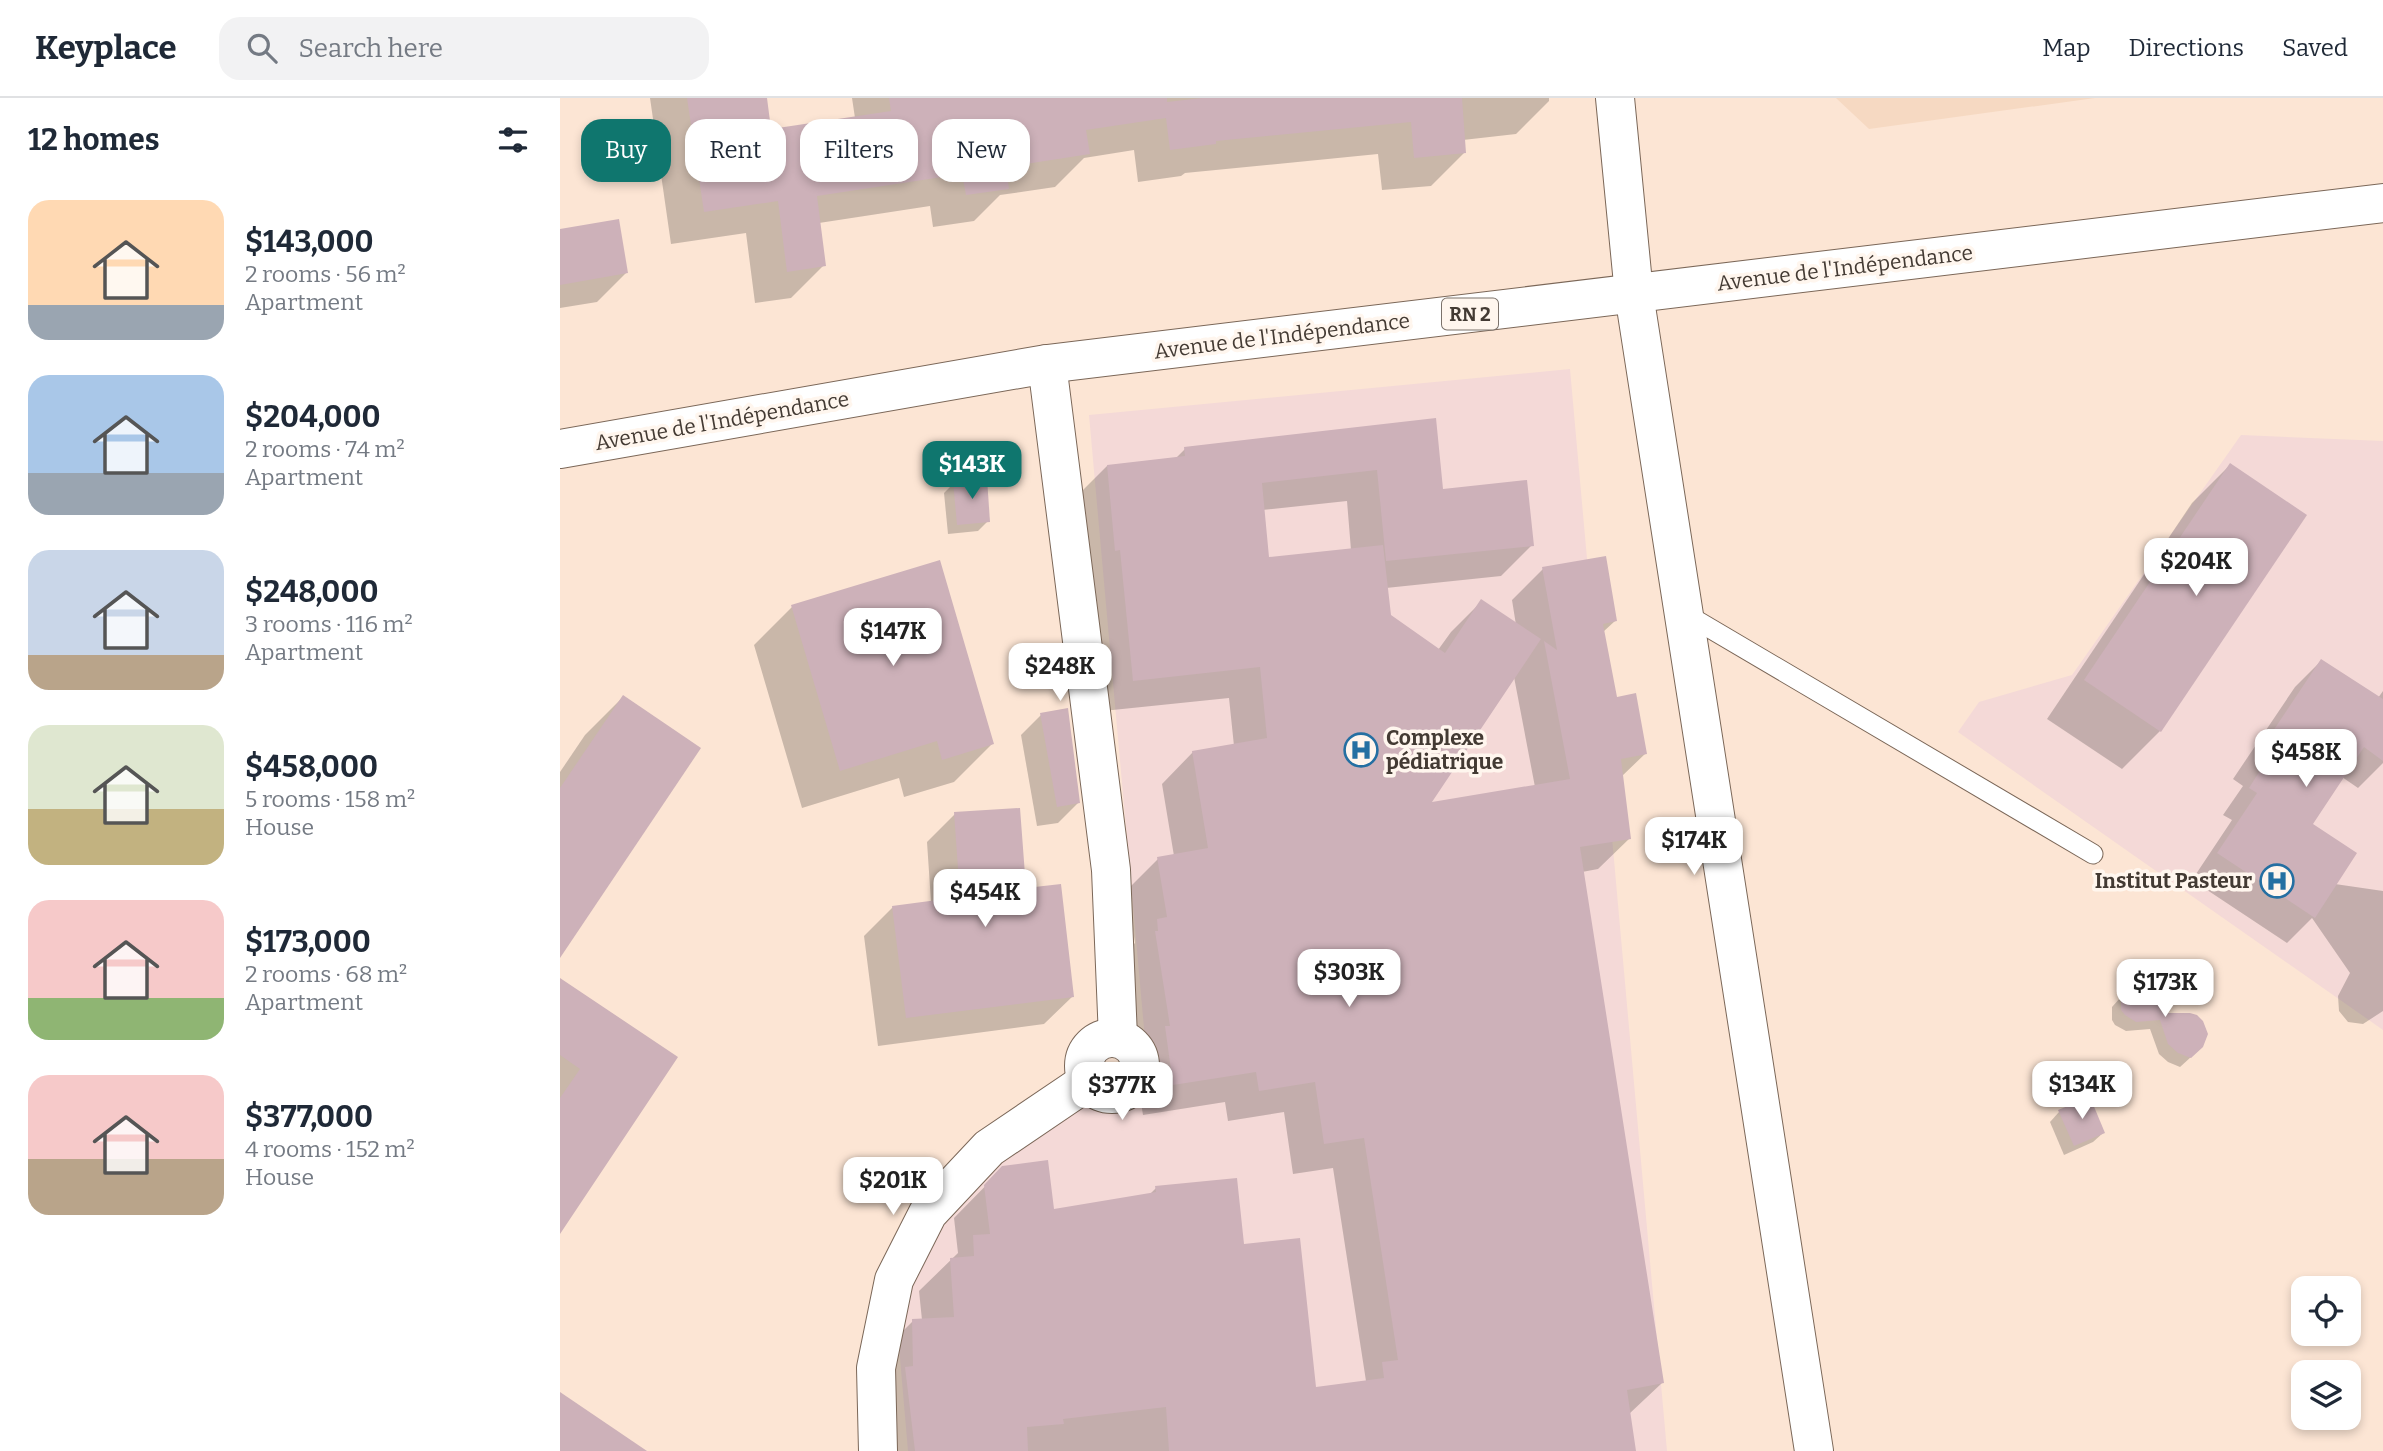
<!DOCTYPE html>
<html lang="en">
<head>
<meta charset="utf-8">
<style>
  body { margin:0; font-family:Bitter,serif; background:#f2f2f3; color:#1f2937; height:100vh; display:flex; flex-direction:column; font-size:26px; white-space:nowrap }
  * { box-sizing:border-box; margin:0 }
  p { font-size:23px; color:#747a83 }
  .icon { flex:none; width:38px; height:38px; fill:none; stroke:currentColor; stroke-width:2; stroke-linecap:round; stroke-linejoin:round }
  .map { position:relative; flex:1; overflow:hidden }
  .side { display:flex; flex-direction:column; background:#fff; width:560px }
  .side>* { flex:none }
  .banner { position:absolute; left:21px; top:21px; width:665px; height:63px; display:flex; gap:14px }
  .controls { position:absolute; left:1731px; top:1178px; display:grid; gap:14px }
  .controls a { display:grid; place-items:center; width:70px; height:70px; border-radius:14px; background:#fff; box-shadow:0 4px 10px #0003; font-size:35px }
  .price { position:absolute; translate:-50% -60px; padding:0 16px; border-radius:14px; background:#fff; color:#222; font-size:23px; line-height:46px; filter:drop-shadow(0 2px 4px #0008) }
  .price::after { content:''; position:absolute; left:50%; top:42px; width:21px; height:16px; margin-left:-10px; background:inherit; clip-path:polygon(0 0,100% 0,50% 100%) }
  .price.on { background:#0f766e; color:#fff }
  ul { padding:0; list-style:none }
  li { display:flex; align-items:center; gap:21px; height:175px; padding:0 28px }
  li span { display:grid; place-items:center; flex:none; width:196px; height:140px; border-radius:21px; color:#555 }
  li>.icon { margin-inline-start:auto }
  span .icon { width:84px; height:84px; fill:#fffc; stroke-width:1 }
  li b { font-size:30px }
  h2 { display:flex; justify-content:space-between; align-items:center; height:84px; padding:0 28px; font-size:30px }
  .chip { padding:0 24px; border-radius:21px; background:#fff; box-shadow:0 4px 10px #0003; font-size:24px; line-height:63px }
  .chip.on { background:#0f766e; color:#fff }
  header { display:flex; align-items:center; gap:42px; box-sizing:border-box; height:98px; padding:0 35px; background:#fff; border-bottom:2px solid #e0e1e3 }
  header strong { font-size:33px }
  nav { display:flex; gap:38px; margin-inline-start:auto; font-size:24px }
  .search { width:490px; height:63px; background:#f2f2f3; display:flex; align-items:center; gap:18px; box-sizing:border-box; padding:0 24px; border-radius:21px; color:#747a83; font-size:26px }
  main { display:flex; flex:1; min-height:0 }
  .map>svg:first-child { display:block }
  .built { fill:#f6d9c2 }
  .medical { fill:#f4d9d7 }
  .shadow { fill:#0003; fill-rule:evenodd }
  .building { fill:#cdb1b9 }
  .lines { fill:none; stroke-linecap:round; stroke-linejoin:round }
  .lane-casing { stroke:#7b6758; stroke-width:21 }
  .street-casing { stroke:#7b6758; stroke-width:40 }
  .primary-casing { stroke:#7b6758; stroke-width:40 }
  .lane { stroke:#fff; stroke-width:19 }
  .street { stroke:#fff; stroke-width:38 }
  .primary { stroke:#fff; stroke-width:38 }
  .labels { text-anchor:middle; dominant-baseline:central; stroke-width:7; stroke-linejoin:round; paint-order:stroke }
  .shield { fill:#fff6ee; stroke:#7b726b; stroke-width:2 }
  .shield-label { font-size:19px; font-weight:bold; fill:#433a33 }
  .street-label { font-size:21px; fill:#433a33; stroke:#fff6ee }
  .poi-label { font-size:21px; font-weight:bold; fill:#433a33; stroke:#fff6ee; text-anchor:start }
</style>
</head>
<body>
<header>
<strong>Keyplace</strong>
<div class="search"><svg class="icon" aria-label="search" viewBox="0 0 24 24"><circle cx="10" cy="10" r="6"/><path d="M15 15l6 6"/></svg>Search here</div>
<nav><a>Map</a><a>Directions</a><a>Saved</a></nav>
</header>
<main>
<section class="side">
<h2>12 homes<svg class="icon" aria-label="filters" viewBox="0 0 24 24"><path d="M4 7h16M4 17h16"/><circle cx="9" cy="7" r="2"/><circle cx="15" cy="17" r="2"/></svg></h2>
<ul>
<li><span style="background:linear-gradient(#ffd9b3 75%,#9aa5b1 0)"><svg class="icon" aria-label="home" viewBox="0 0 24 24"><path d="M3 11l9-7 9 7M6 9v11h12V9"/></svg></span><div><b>$143,000</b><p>2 rooms · 56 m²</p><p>Apartment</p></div></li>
<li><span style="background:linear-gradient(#a9c7e8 70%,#9aa5b1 0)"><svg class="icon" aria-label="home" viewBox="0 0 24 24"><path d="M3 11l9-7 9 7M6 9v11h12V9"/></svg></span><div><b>$204,000</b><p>2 rooms · 74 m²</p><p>Apartment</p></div></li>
<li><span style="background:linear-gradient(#c9d6e8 75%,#b9a48a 0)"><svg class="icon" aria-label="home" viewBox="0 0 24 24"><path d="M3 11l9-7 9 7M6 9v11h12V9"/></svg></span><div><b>$248,000</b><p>3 rooms · 116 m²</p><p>Apartment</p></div></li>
<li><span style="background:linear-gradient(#dfe7d0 60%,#c2b280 0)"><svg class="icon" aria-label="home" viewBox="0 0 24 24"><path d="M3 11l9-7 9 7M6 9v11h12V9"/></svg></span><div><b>$458,000</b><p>5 rooms · 158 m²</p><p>House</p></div></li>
<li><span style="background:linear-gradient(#f6c9c9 70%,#8fb573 0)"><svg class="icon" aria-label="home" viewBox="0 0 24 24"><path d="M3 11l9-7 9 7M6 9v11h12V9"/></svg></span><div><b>$173,000</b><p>2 rooms · 68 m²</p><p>Apartment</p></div></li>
<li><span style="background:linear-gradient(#f6c9c9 60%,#b9a48a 0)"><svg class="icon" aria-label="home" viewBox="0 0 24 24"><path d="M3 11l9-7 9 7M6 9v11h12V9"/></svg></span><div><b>$377,000</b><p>4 rooms · 152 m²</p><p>House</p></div></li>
</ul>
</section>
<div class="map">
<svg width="1823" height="1353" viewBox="0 0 1823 1353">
  <rect width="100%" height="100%" fill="#fce5d4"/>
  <polygon class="built" points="1276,0 1535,0 1309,31"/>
  <g class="medical">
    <polygon points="1010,271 1107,1353 348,1353 336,1214 373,1121 427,1062 531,1006 575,1003 589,986 529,317"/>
    <polygon points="1681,337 1823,343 1823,932 1398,634 1419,604 1512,577"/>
  </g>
  <g class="shadow">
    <polygon points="90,0 205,0 210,33 295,20 292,0 989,0 989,3 956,36 903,42 904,55 871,88 822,92 818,56 625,75 621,78 578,84 574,52 524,60 495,89 440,97 414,123 373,129 370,108 259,125 264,167 231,200 195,205 186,135 111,146"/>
    <polygon points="0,133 66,175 37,204 0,210"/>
    <path d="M875,322l7,71 90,54 -31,31 -115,12 3,28 49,34 13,-18 31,-31 34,24 -4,-25 31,-31 72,52 -12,11 12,67 31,54 -25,24 9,61 -32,31 -16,3 80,511 -33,31 5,37h-753l1,-99 31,-31 9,-1 -3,-29 39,-38 -4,-35 49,-50 50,43 96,-16 7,-7 86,58 73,143 51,-8 -33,-213 -40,6 -9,-62 -56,9 -3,-19 -82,13 -9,-56 5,-5 -14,-90 2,-13 8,-8 -8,-53 31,-31 16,-3 -12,-72 31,-32 41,-6 -5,-48 -126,13 -27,-214 31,-31 68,-7 10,-10zM787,403l4,49 -84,9 -5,-49zM954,579l21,110 -107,18z"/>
    <polygon points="1670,367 1745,418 1600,633 1562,671 1487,621 1632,405"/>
    <polygon points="394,385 428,423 418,433 388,436 384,395"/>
    <polygon points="232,509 432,646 394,684 344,699 339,680 242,710 194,547"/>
    <polygon points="1761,563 1818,600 1823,593 1823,665 1798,690 1782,679 1751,726 1775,786 1823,793 1823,913 1803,926 1788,924 1779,913 1778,898 1790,875 1752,820 1727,845 1632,782 1672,722 1663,717 1683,688 1673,681 1735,589"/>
    <polygon points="63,599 0,857 0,674 25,637"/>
    <polygon points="481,617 519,704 498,725 477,728 461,637"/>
    <polygon points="395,716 464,792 513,898 484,926 318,948 304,838 333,809 371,804 367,744"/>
    <polygon points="0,882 115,959 0,1132"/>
    <polygon points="1570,889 1602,917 1631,959 1620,969 1608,964 1599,956 1590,931 1566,933 1555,927 1552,922 1552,909"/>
    <polygon points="1499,1014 1543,1035 1533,1044 1504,1057 1490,1024"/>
  </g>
  <g class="building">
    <polygon points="127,0 207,0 211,31 331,13 329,0 607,0 607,4 642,0 902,0 906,55 854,60 851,24 656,43 656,46 610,52 606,20 526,32 530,56 446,69 449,91 406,97 402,76 257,98 266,168 227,174 218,103 144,114"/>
    <polygon points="59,121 68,175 0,187 0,131"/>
    <polygon points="876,320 883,391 967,382 974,448 826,463 817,372 702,385 709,459 823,447 831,517 885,555 921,501 981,541 872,704 1010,681 984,543 997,552 982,469 1046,458 1057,523 1043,526 1057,599 1076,595 1087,656 1061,661 1071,741 1020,749 1104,1285 1067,1292 1076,1353 609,1353 606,1309 503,1321 504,1326 467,1329 468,1353 355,1353 345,1269 353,1268 352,1221 394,1219 390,1160 414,1158 413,1137 430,1136 424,1087 442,1068 488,1062 494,1111 596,1094 595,1088 677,1080 684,1146 740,1140 756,1289 824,1280 822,1264 838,1262 804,1040 764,1046 755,984 699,993 696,974 613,987 605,928 610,928 595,833 598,833 597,821 607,819 597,759 648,750 632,653 707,640 700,569 573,583 560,452 555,453 547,367 625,358 624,349"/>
    <polygon points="1670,365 1747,417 1601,634 1524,582"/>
    <polygon points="427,380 430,424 397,427 393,383"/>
    <polygon points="380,462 434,646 382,662 377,643 280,673 231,507"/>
    <polygon points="1761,561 1823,601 1823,663 1804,649 1753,726 1797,755 1755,820 1657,755 1697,695 1689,690 1708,660 1699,654"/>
    <polygon points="63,597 141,650 0,860 0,690"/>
    <polygon points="508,610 520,705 497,709 480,615"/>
    <polygon points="460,710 466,790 501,786 514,899 346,920 332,808 400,799 394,714"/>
    <polygon points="0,880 118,959 0,1136 0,1000 20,971 0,957"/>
    <polygon points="1576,885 1588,886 1597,894 1603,915 1630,915 1637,917 1643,923 1648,936 1643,949 1631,960 1618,955 1608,946 1600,922 1576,924 1565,917 1561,912 1561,898 1564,892"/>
    <polygon points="1530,999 1545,1035 1514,1048 1498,1012"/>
    <polygon points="0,1294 87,1353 0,1353"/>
  </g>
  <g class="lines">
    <defs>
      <polyline id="lane" points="1124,515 1533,756"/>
      <g id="street">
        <polyline points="1074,196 1254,1353"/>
        <polyline points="487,266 551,772 558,940"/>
        <circle cx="552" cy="968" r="28"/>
        <polyline points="318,1353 316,1270 334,1182 368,1115 429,1050 528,983"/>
      </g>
      <g id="primary">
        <polyline points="1055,0 1074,196"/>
        <polyline points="0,351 487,266 1823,105"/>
      </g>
    </defs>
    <use href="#lane" class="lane-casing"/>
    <use href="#street" class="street-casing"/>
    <use href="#primary" class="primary-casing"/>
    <use href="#lane" class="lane"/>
    <use href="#street" class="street"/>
    <use href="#primary" class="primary"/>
  </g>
  <defs>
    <symbol id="hospital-ring" viewBox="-11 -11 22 22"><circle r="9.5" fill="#fff6ee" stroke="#246fa2" stroke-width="1.5"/><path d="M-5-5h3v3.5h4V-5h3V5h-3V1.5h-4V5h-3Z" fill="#246fa2"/></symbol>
  </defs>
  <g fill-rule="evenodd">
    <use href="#hospital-ring" x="782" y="633" width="38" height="38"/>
    <use href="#hospital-ring" x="1698" y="764" width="38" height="38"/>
  </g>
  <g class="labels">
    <rect class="shield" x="882" y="200.5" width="56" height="31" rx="5"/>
    <g class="shield-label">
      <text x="910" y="216">RN 2</text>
    </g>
    <g class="street-label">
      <text transform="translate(1285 170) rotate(-7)">Avenue de l'Indépendance</text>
      <text transform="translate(722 238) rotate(-7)">Avenue de l'Indépendance</text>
      <text transform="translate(162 323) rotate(-10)">Avenue de l'Indépendance</text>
    </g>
    <g class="poi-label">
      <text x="826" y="640">Complexe<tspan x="826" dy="24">pédiatrique</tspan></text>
      <text x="1692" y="783" text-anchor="end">Institut Pasteur</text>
    </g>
  </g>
</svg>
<div class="controls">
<a><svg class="icon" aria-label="locate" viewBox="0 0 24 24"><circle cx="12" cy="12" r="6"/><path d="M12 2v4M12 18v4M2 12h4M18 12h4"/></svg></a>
<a><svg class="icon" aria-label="layers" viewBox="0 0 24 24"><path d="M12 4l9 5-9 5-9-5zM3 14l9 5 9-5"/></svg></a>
</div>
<b class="price on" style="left:412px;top:403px">$143K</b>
<b class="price" style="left:1636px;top:500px">$204K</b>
<b class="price" style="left:333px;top:570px">$147K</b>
<b class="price" style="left:500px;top:605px">$248K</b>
<b class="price" style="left:1746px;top:691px">$458K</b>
<b class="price" style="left:1134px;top:779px">$174K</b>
<b class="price" style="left:425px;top:831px">$454K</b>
<b class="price" style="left:789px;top:911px">$303K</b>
<b class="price" style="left:1605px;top:921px">$173K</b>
<b class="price" style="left:1522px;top:1023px">$134K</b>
<b class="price" style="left:562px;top:1024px">$377K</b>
<b class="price" style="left:333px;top:1119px">$201K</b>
<div class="banner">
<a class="chip on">Buy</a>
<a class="chip">Rent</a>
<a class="chip">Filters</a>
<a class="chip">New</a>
</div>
</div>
</main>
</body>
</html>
